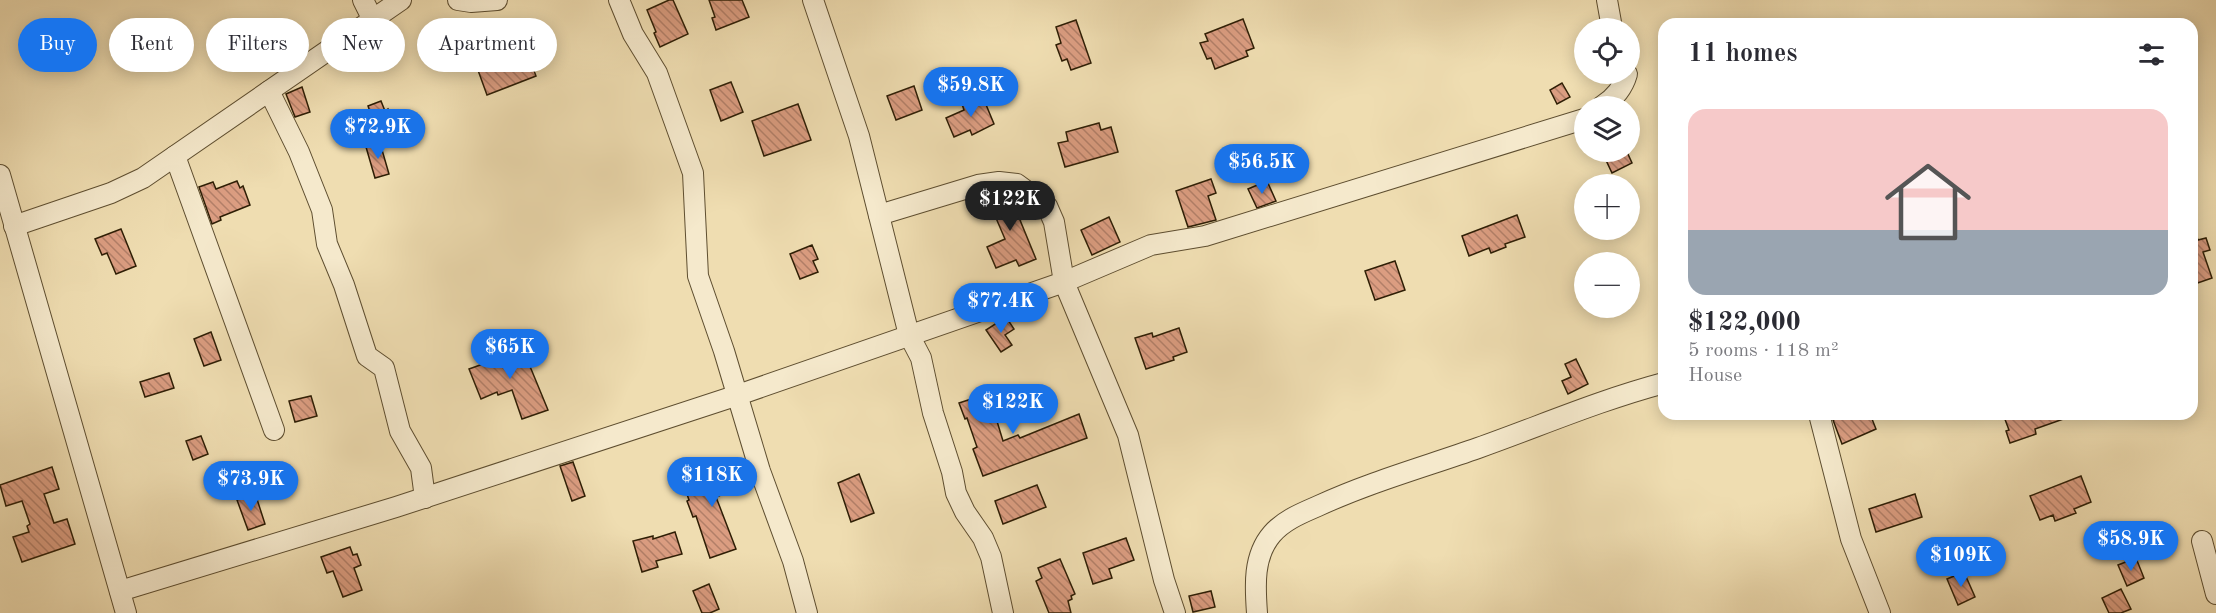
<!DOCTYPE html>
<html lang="en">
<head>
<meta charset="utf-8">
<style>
  body { margin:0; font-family:"Old Standard TT",serif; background:#f2f2f3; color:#2b2b33; height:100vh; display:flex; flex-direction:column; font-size:22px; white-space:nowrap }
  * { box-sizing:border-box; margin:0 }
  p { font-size:20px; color:#7c7c81 }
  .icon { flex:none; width:33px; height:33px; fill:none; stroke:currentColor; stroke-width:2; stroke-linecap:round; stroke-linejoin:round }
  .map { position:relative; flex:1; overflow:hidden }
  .side { position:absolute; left:1658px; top:18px; width:540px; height:402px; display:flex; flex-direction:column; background:#fff; border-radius:18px; box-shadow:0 3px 15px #0003 }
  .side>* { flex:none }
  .top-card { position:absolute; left:18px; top:18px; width:570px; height:54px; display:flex; gap:12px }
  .fabs { position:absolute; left:1574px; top:18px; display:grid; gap:12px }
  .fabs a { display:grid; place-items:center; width:66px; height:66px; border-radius:50%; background:#fff; box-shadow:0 3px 15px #0003; font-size:30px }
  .price { position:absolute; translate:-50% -51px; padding:0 14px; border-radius:21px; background:#1a73e8; color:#fff; font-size:20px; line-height:39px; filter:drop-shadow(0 2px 3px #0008) }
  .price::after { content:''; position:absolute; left:50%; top:36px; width:18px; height:14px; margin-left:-9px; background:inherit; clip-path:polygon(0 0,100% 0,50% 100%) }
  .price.active { background:#222; color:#fff }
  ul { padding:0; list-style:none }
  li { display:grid; align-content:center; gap:12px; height:318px; padding:0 30px }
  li+li { border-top:2px solid #e1e1e2 }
  li span { display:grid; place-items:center; height:186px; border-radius:18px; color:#555 }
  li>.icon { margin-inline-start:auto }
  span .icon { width:108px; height:108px; fill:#fffc; stroke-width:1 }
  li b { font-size:26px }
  h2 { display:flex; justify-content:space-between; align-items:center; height:72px; padding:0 30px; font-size:26px }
  .chip { padding:0 21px; border-radius:27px; background:#fff; box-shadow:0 3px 15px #0003; font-size:21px; line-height:54px }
  .chip.active { background:#1a73e8; color:#fff }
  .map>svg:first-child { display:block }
  .building { fill:url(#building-back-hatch); stroke:#2e1e05; stroke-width:1.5 }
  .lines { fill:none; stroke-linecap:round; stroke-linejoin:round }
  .minor-casing { stroke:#5e4e30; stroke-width:22 }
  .minor { stroke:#f5e9cc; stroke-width:20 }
</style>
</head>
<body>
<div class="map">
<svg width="2216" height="613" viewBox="0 0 2216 613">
  <defs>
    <pattern id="building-back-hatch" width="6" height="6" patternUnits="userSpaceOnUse" patternTransform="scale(1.5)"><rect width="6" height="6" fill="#db9d81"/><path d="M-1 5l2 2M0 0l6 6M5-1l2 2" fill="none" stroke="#b27f68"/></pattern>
  </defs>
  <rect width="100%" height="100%" fill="#efddb1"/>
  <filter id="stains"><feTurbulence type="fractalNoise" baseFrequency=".00333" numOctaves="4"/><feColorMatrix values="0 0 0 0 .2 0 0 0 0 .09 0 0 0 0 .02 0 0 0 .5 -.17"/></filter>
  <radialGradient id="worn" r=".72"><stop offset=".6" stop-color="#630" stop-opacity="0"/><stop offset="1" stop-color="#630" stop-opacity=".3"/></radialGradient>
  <g class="building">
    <polygon points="669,0 673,0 688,34 660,47 654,33 656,32 647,10"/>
    <polygon points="709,0 742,0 749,17 716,30 712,18 715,17"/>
    <polygon points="1243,19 1254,48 1246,51 1248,56 1215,69 1211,58 1207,59 1200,43 1208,41 1205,34"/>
    <polygon points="1076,20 1091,63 1071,70 1067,59 1062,61 1056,45 1061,43 1056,27"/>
    <polygon points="519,51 524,63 530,60 536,76 487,95 475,62 498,53 500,58"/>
    <polygon points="731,82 743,112 721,121 710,90"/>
    <polygon points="1562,83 1570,97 1557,104 1550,90"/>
    <polygon points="914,86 922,110 896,120 887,96"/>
    <polygon points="302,87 310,112 295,117 286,94"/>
    <polygon points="982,95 994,124 972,135 970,130 954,137 946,118 964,110 962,104"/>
    <polygon points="381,101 385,111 388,109 396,129 378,135 368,106"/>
    <polygon points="798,104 811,140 764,156 752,121"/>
    <polygon points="1099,123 1101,130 1111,127 1118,152 1065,167 1058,143 1068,141 1066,132"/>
    <polygon points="380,143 389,174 375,178 366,147"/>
    <polygon points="1618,152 1627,152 1632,163 1612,173 1605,158"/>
    <polygon points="1211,179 1216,193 1208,196 1216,220 1188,227 1176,191"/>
    <polygon points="237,181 240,188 243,186 250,205 220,217 221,220 212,224 199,187 213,182 216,189"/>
    <polygon points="1267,181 1276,201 1257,208 1248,189"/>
    <polygon points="999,194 1012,196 1019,200 1026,217 1020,220 1036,259 1019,266 1016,260 996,268 987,247 1005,239 987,197"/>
    <polygon points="1517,215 1525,237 1505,244 1506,247 1491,253 1489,248 1469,256 1462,236"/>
    <polygon points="1109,217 1120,242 1092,255 1081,230"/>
    <polygon points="2192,226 2193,226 2198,240 2206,238 2210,250 2203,252 2212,278 2192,285"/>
    <polygon points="121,229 136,266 116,274 107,253 102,255 95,239"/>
    <polygon points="812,245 818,259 813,261 818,272 800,279 790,254"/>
    <polygon points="1395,261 1405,290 1375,300 1365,271"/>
    <polygon points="1006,317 1014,329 1005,335 1012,345 1001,352 986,330"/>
    <polygon points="1179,328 1187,352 1173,357 1174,360 1146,369 1135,338 1152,333 1153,337"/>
    <polygon points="211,332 221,360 204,366 194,339"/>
    <polygon points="522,347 548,410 522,419 512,390 498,395 497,392 481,399 469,369 483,364 481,359 508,348 509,352"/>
    <polygon points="1576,359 1588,384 1568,394 1562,381 1571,377 1565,364"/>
    <polygon points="169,373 174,388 145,397 140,382"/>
    <polygon points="999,390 1008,414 996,418 1003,441 1018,435 1020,438 1079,414 1087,438 983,476 973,449 977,447 967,418 965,419 959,403"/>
    <polygon points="311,396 317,416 295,422 289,401"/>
    <polygon points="1848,414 1870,414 1876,429 1842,444 1833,420"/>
    <polygon points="2003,414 2072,414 2072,416 2035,429 2036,434 2010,443 2006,431 2009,430"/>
    <polygon points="201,436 208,454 193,460 186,441"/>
    <polygon points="573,462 585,496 572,501 560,466"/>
    <polygon points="729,465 732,474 735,473 741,487 716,497 736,549 710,558 696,516 693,517 687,501 689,500 683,483"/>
    <polygon points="52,467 59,489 44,494 54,523 67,519 75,544 22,562 13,537 29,532 27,526 30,524 22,501 6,506 0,485"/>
    <polygon points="859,474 874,513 851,522 838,483"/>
    <polygon points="2081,476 2091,502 2074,509 2076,513 2055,521 2053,515 2040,520 2030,496"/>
    <polygon points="1037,485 1046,507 1003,524 995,501"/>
    <polygon points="255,493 265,524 248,530 237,500"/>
    <polygon points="1915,494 1922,517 1876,532 1869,509"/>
    <polygon points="675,532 682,554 656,561 658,567 642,572 633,541 653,536 653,539"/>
    <polygon points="1126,538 1134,560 1109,569 1112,578 1093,584 1083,553"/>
    <polygon points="350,547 353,555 357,554 361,565 354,568 362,590 343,597 333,571 327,573 321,557"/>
    <polygon points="2136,558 2144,578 2127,586 2118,565"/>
    <polygon points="1060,559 1075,594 1071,596 1072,599 1068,601 1071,613 1049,613 1036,581 1042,578 1038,568"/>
    <polygon points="1964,572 1975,597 1958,605 1947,579"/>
    <polygon points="709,584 719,609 710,613 702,613 693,591"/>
    <polygon points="2121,589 2131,609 2121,613 2109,613 2102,598"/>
    <polygon points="1211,591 1215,607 1193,612 1189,596"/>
  </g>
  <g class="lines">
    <defs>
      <g id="minor">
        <polyline points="363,0 373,20"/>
        <polyline points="458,0 471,2 497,0"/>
        <polyline points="619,0 633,34 657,73 693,173 698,276 724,351 760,471 793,561 807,613"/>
        <polyline points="813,0 859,136 909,335 921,358 933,413 952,472 956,493 965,512 983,538 991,557 1003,613"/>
        <polyline points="1607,0 1612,28"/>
        <polyline points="269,91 299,152 322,210 327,244 344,285 367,356 384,368 400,431 421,468 425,498"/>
        <path d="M1602,106c13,-8 21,-18 25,-32"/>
        <polyline points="175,156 274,430"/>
        <polyline points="0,175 126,613"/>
        <polyline points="879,215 978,185 999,182 1017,184 1047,206 1054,222 1064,282 1128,435 1164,580 1175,613"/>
        <polyline points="14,226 111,193 143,178 401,0"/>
        <polyline points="1819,414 1851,539 1880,613"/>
        <polyline points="2202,541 2216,594"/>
        <polyline points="120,591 396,507 738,395 1064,282 1151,245 1205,236 1584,119"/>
        <path d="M1257,613c-2,-27 -4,-57 15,-79 12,-14 30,-21 46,-28 52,-24 106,-39 160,-58 62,-22 122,-48 186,-65"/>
      </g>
    </defs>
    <use href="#minor" class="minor-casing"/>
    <use href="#minor" class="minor"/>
  </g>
  <rect width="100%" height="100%" filter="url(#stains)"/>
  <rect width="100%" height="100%" fill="url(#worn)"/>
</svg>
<div class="fabs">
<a><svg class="icon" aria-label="locate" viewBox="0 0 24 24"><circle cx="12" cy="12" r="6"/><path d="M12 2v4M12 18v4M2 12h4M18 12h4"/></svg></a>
<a><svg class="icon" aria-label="layers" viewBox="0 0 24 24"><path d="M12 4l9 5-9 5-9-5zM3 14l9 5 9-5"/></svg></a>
<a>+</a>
<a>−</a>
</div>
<b class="price" style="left:971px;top:118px">$59.8K</b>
<b class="price" style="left:378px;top:160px">$72.9K</b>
<b class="price" style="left:1262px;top:195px">$56.5K</b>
<b class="price active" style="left:1010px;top:232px">$122K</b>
<b class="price" style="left:1001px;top:334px">$77.4K</b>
<b class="price" style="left:510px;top:380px">$65K</b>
<b class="price" style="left:1013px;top:435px">$122K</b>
<b class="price" style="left:712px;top:508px">$118K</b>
<b class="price" style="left:251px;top:512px">$73.9K</b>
<b class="price" style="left:2131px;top:572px">$58.9K</b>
<b class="price" style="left:1961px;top:588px">$109K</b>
<div class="top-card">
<a class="chip active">Buy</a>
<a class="chip">Rent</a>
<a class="chip">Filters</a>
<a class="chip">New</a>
<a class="chip">Apartment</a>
</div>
<section class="side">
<h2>11 homes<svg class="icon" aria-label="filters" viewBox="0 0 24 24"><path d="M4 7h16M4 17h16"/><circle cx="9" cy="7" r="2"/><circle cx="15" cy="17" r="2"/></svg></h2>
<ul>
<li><span style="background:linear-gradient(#f6c9c9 65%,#9aa5b1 0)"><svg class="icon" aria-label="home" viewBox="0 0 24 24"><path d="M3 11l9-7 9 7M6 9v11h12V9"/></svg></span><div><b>$122,000</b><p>5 rooms · 118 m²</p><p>House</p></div></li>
</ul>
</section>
</div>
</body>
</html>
